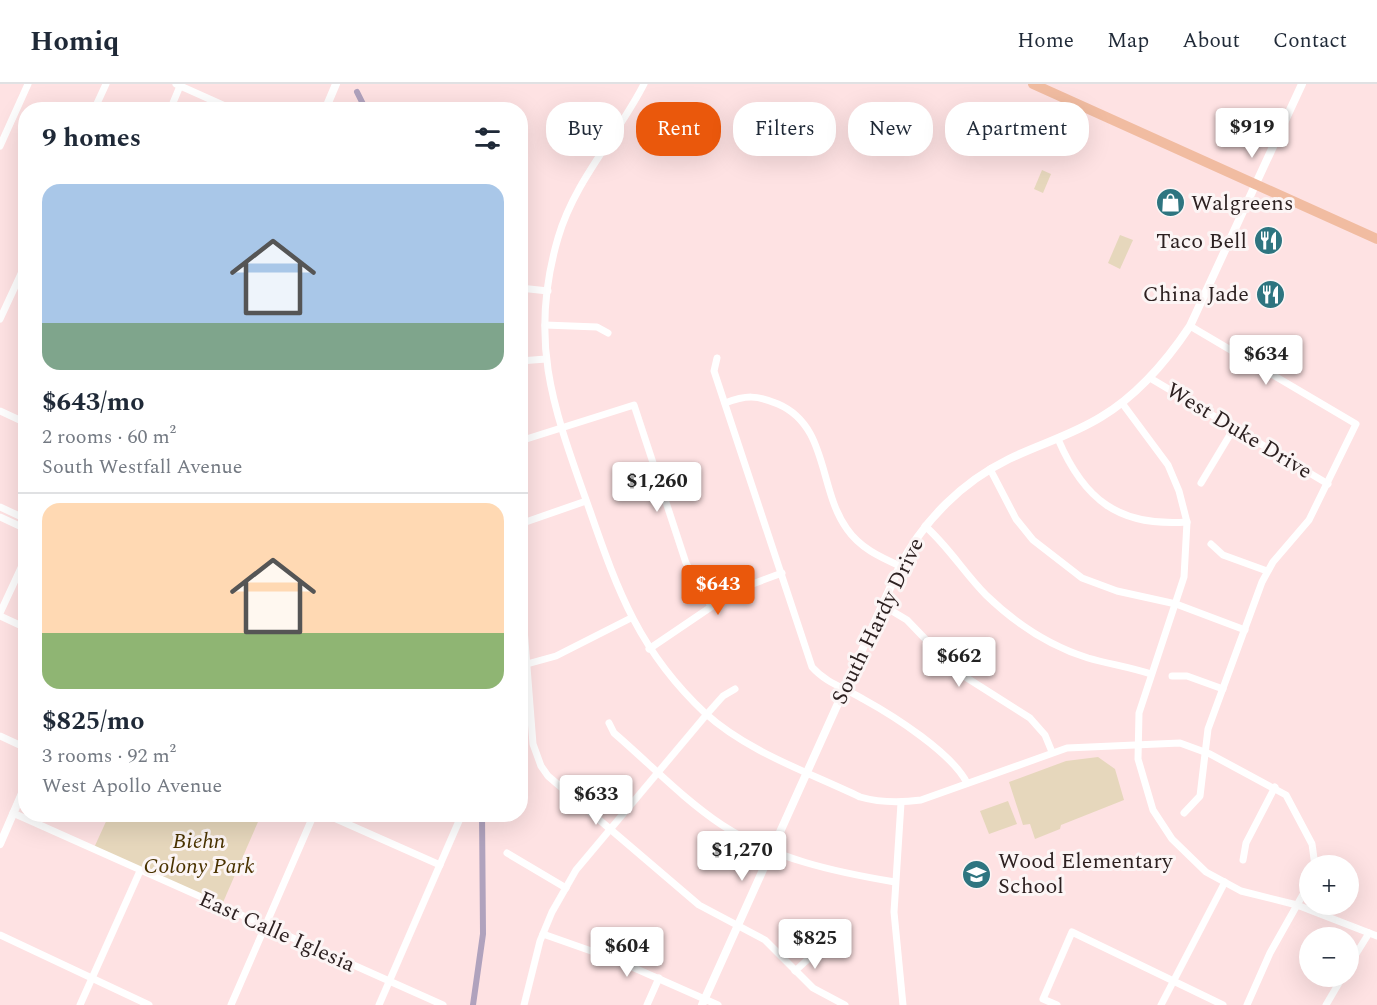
<!DOCTYPE html>
<html lang="en">
<head>
<meta charset="utf-8">
<style>
  body { margin:0; font-family:Spectral,serif; background:#f6f6f7; color:#1f2937; height:100vh; display:flex; flex-direction:column; font-size:22px; white-space:nowrap }
  * { box-sizing:border-box; margin:0 }
  p { font-size:20px; color:#747a83 }
  .icon { flex:none; width:33px; height:33px; fill:none; stroke:currentColor; stroke-width:2; stroke-linecap:round; stroke-linejoin:round }
  .map { position:relative; flex:1; overflow:hidden }
  .panel { position:absolute; left:18px; top:18px; width:510px; height:720px; display:flex; flex-direction:column; background:#fff; border-radius:24px; box-shadow:0 6px 24px #0002 }
  .panel>* { flex:none }
  .top-card { position:absolute; left:546px; top:18px; width:570px; height:54px; display:flex; gap:12px }
  .buttons { position:absolute; left:1299px; top:771px; display:grid; gap:12px }
  .buttons a { display:grid; place-items:center; width:60px; height:60px; border-radius:50%; background:#fff; box-shadow:0 6px 24px #0002; font-size:30px }
  .price { position:absolute; translate:-50% -51px; padding:0 14px; border-radius:6px; background:#fff; color:#222; font-size:20px; line-height:39px; filter:drop-shadow(0 2px 3px #0008) }
  .price::after { content:''; position:absolute; left:50%; top:36px; width:18px; height:14px; margin-left:-9px; background:inherit; clip-path:polygon(0 0,100% 0,50% 100%) }
  .price.current { background:#ea580c; color:#fff }
  ul { padding:0; list-style:none }
  li { display:grid; align-content:center; gap:12px; height:318px; padding:0 24px }
  li+li { border-top:2px solid #e0e1e3 }
  li span { display:grid; place-items:center; height:186px; border-radius:18px; color:#555 }
  li>.icon { margin-inline-start:auto }
  span .icon { width:108px; height:108px; fill:#fffc; stroke-width:1 }
  li b { font-size:26px }
  h2 { display:flex; justify-content:space-between; align-items:center; height:72px; padding:0 24px; font-size:26px }
  .chip { padding:0 21px; border-radius:24px; background:#fff; box-shadow:0 6px 24px #0002; font-size:21px; line-height:54px }
  .chip.current { background:#ea580c; color:#fff }
  header { display:flex; align-items:center; gap:36px; box-sizing:border-box; height:84px; padding:0 30px; background:#fff; border-bottom:2px solid #e0e1e3 }
  header strong { font-size:28px }
  nav { display:flex; gap:33px; margin-inline-start:auto; font-size:21px }
  .map>svg:first-child { display:block }
  .green { fill:#e6d7bc }
  .lines { fill:none; stroke-linecap:round; stroke-linejoin:round }
  .canal { stroke:#b0a2bd; stroke-width:6 }
  .minor { stroke:#fff; stroke-width:7 }
  .tertiary { stroke:#fff; stroke-width:8 }
  .primary { stroke:#f1bca1; stroke-width:10 }
  .labels { text-anchor:middle; dominant-baseline:central; stroke-width:6; stroke-linejoin:round; paint-order:stroke }
  .poi-label { font-size:22px; fill:#2d2121; stroke:#fcf5f5; text-anchor:start }
  .street-label { font-size:22px; fill:#2d2121; stroke:#fcf5f5 }
  .park-label { font-size:22px; font-style:italic; fill:#4a3300; stroke:#fcf5f5 }
</style>
</head>
<body>
<header>
<strong>Homiq</strong>
<nav><a>Home</a><a>Map</a><a>About</a><a>Contact</a></nav>
</header>
<div class="map">
<svg width="1377" height="921" viewBox="0 0 1377 921">
  <rect width="100%" height="100%" fill="#fee2e3"/>
  <g class="green">
    <polygon points="1042,86 1051,90 1043,109 1034,105"/>
    <polygon points="1120,151 1133,156 1120,185 1108,179"/>
    <polygon points="1098,673 1115,685 1124,716 1061,741 1060,745 1035,755 1030,740 1023,741 1009,698 1066,677"/>
    <polygon points="1008,717 1017,740 989,750 980,727"/>
    <polygon points="109,731 261,731 221,823 93,766"/>
  </g>
  <g class="lines">
    <g class="canal">
      <polyline points="357,8 366,26"/>
      <polyline points="473,921 483,850 482,730"/>
    </g>
    <g class="minor">
      <polyline points="176,0 234,26"/>
      <path d="M644,0c-27,53 -69,96 -86,154 -31,106 -3,174 32,273 28,81 50,141 115,202 43,39 103,59 155,84 21,6 39,6 61,3l146,-52 113,-5 30,11 76,41 26,49 3,22"/>
      <polyline points="94,26 106,0"/>
      <polyline points="170,26 180,2"/>
      <polyline points="0,62 28,0"/>
      <polyline points="520,204 548,207"/>
      <polyline points="0,235 26,179"/>
      <polyline points="545,241 597,243 608,249"/>
      <path d="M717,274l-3,13 98,296c14,16 33,21 51,32 31,17 89,54 104,84"/>
      <polyline points="520,277 546,275"/>
      <polyline points="1150,294 1328,400"/>
      <path d="M725,319c21,-8 32,-8 53,1 51,22 40,85 69,125 13,19 33,28 53,37"/>
      <polyline points="1122,319 1168,381 1179,407 1187,438 1184,493 1139,629 1138,675 1153,726 1172,755 1206,788 1241,807 1297,821 1377,852"/>
      <polyline points="0,327 26,339"/>
      <path d="M1058,355c26,61 61,88 129,83"/>
      <polyline points="520,357 634,321 686,479 711,522"/>
      <polyline points="990,385 1016,435 1033,456 1082,494 1117,507 1176,520 1245,546"/>
      <polyline points="1201,399 1234,344"/>
      <polyline points="0,423 26,435"/>
      <polyline points="0,433 26,445"/>
      <polyline points="520,440 586,417"/>
      <path d="M925,442c24,21 39,47 61,69 29,28 64,51 102,63 21,6 42,9 63,16"/>
      <polyline points="1211,460 1223,471 1267,487"/>
      <polyline points="520,493 533,660 541,682 548,692 699,821 765,856 813,904 845,921"/>
      <polyline points="882,521 907,536 956,587 1030,634 1045,651 1052,668"/>
      <polyline points="0,529 26,473"/>
      <polyline points="0,532 26,544"/>
      <polyline points="649,565 736,506 782,489"/>
      <polyline points="527,580 556,572 631,534"/>
      <polyline points="1172,592 1187,592 1223,605"/>
      <path d="M609,639l5,10c35,30 69,66 108,92 52,34 113,47 173,57"/>
      <polyline points="0,652 26,664"/>
      <polyline points="901,719 894,828 903,921"/>
      <polyline points="13,729 443,921"/>
      <polyline points="1184,729 1200,712 1208,645 1262,498 1273,478 1309,436 1356,340 1190,242"/>
      <polyline points="325,730 440,781"/>
      <polyline points="507,769 566,804"/>
      <polyline points="1243,776 1246,759 1275,703"/>
      <polyline points="543,850 614,875 718,921"/>
      <polyline points="0,851 149,921"/>
      <polyline points="614,875 621,858"/>
      <polyline points="1348,883 1369,849"/>
      <polyline points="795,887 818,866"/>
      <polyline points="80,921 140,787"/>
      <polyline points="231,921 314,730"/>
      <polyline points="379,921 462,730"/>
      <polyline points="524,921 540,857 552,828 576,786 707,630 723,612 735,605"/>
      <polyline points="647,921 659,894"/>
      <polyline points="1057,921 1043,915 1072,848 1223,921"/>
      <polyline points="1161,921 1225,798"/>
      <polyline points="1247,921 1270,869 1310,798"/>
      <polyline points="1326,921 1343,892"/>
    </g>
    <g class="tertiary">
      <polyline points="325,26 336,0"/>
      <polyline points="0,760 26,700"/>
      <path d="M702,921c66,-147 132,-292 198,-439 24,-46 62,-84 109,-107 31,-15 63,-24 92,-42 37,-22 65,-55 89,-91l112,-242"/>
    </g>
    <polyline class="primary" points="1033,0 1377,155"/>
  </g>
  <defs>
    <symbol id="shop-disc" viewBox="-11 -11 22 22"><circle r="9.5" fill="#2e7580" stroke="#fcf5f5"/><path d="M-5-2.5h2.3a2.7 3.5 0 0 1 5.4 0H5L5.5 6h-11ZM-1.5-2.5h3a1.5 2.3 0 0 0-3 0Z" fill="#fff"/></symbol>
    <symbol id="restaurant-disc" viewBox="-11 -11 22 22"><circle r="9.5" fill="#2e7580" stroke="#fcf5f5"/><path d="M-5-6h1v4h1v-4h1v4h1v-4h1v5L-1.5 .5V6h-2V.5L-5-1ZM5-6V6H3V1.5H1.5Q1.5-4 5-6Z" fill="#fff"/></symbol>
    <symbol id="school-disc" viewBox="-11 -11 22 22"><circle r="9.5" fill="#2e7580" stroke="#fcf5f5"/><path d="M0-5L7-2L0 1L-7-2ZM-4 1L0 2.5L4 1V4Q0 6-4 4Z" fill="#fff"/></symbol>
  </defs>
  <g fill-rule="evenodd">
    <use href="#shop-disc" x="1154" y="102" width="33" height="33"/>
    <use href="#restaurant-disc" x="1252" y="140" width="33" height="33"/>
    <use href="#restaurant-disc" x="1254" y="194" width="33" height="33"/>
    <use href="#school-disc" x="960" y="774" width="33" height="33"/>
  </g>
  <g class="labels">
    <g class="poi-label">
      <text x="1191" y="119">Walgreens</text>
      <text x="1247" y="157" text-anchor="end">Taco Bell</text>
      <text x="1249" y="210" text-anchor="end">China Jade</text>
      <text x="998" y="777">Wood Elementary<tspan x="998" dy="25">School</tspan></text>
    </g>
    <g class="street-label">
      <text transform="translate(1239 347) rotate(31)">West Duke Drive</text>
      <text transform="translate(878 537) rotate(-64)">South Hardy Drive</text>
      <text transform="translate(277 848) rotate(24)">East Calle Iglesia</text>
    </g>
    <g class="park-label">
      <text x="199" y="757">Biehn<tspan x="199" dy="25">Colony Park</tspan></text>
    </g>
  </g>
</svg>
<div class="buttons">
<a>+</a>
<a>−</a>
</div>
<b class="price" style="left:1252px;top:75px">$919</b>
<b class="price" style="left:1266px;top:302px">$634</b>
<b class="price" style="left:657px;top:429px">$1,260</b>
<b class="price current" style="left:718px;top:532px">$643</b>
<b class="price" style="left:959px;top:604px">$662</b>
<b class="price" style="left:596px;top:742px">$633</b>
<b class="price" style="left:742px;top:798px">$1,270</b>
<b class="price" style="left:815px;top:886px">$825</b>
<b class="price" style="left:627px;top:894px">$604</b>
<div class="top-card">
<a class="chip">Buy</a>
<a class="chip current">Rent</a>
<a class="chip">Filters</a>
<a class="chip">New</a>
<a class="chip">Apartment</a>
</div>
<section class="panel">
<h2>9 homes<svg class="icon" aria-label="filters" viewBox="0 0 24 24"><path d="M4 7h16M4 17h16"/><circle cx="9" cy="7" r="2"/><circle cx="15" cy="17" r="2"/></svg></h2>
<ul>
<li><span style="background:linear-gradient(#a9c7e8 75%,#7fa58c 0)"><svg class="icon" aria-label="home" viewBox="0 0 24 24"><path d="M3 11l9-7 9 7M6 9v11h12V9"/></svg></span><div><b>$643/mo</b><p>2 rooms · 60 m²</p><p>South Westfall Avenue</p></div></li>
<li><span style="background:linear-gradient(#ffd9b3 70%,#8fb573 0)"><svg class="icon" aria-label="home" viewBox="0 0 24 24"><path d="M3 11l9-7 9 7M6 9v11h12V9"/></svg></span><div><b>$825/mo</b><p>3 rooms · 92 m²</p><p>West Apollo Avenue</p></div></li>
</ul>
</section>
</div>
</body>
</html>
